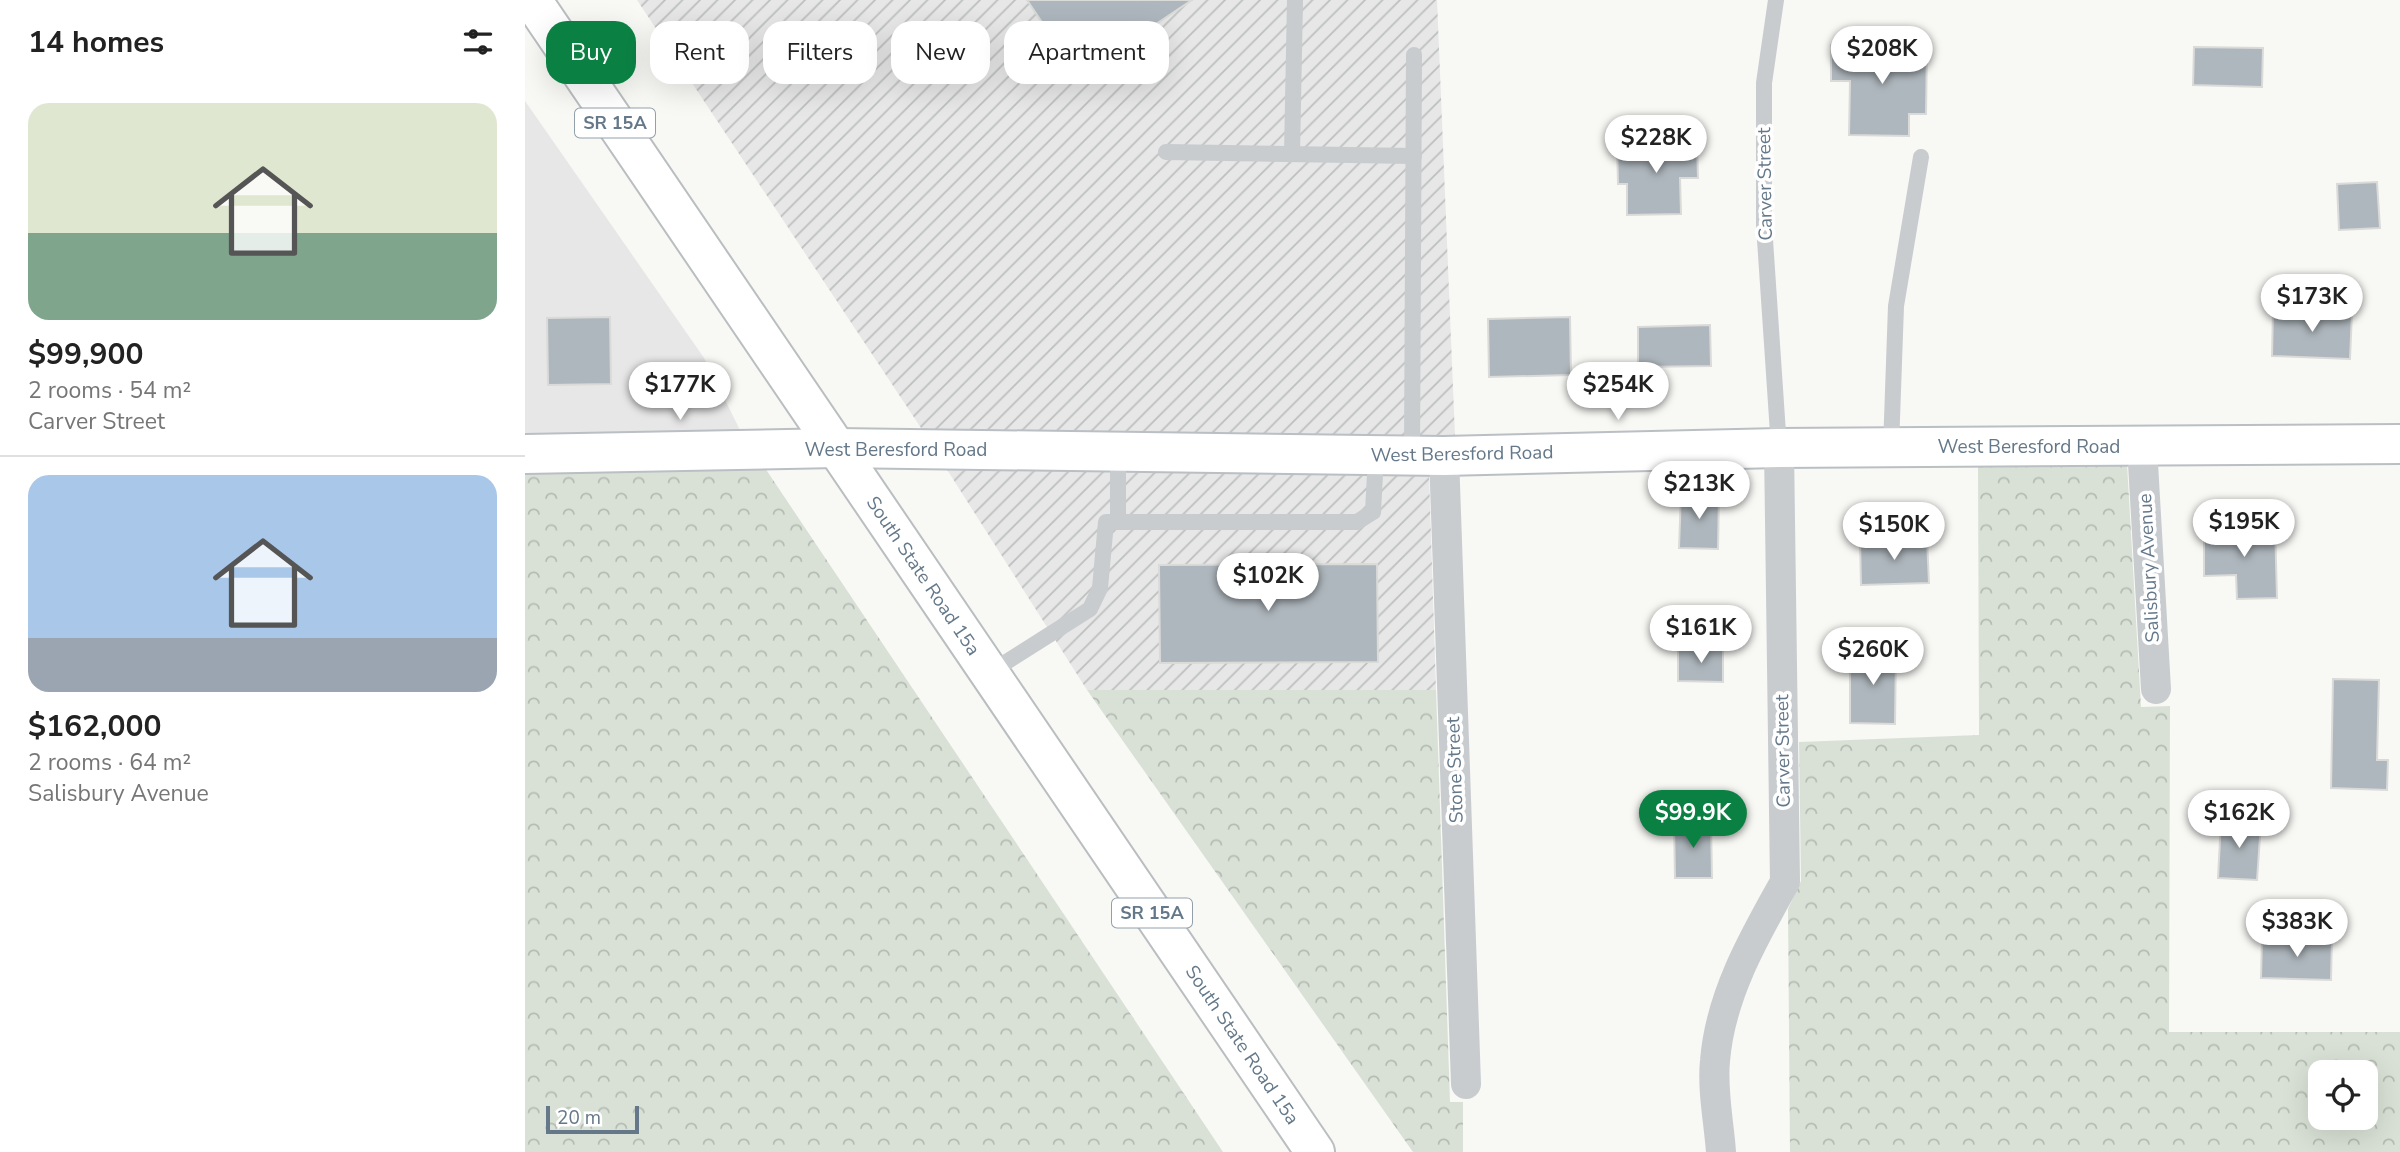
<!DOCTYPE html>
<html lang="en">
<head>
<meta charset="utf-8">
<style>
  body { margin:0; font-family:"Nunito Sans",sans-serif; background:#f6f6f6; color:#222; height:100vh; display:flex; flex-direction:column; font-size:26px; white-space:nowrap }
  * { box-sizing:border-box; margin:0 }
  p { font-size:23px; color:#767676 }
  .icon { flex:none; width:38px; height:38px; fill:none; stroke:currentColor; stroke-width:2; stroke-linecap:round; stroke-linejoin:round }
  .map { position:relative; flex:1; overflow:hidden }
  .details { display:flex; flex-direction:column; background:#fff; width:525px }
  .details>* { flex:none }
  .hud { position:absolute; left:21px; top:21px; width:665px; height:63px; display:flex; gap:14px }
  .fabs { position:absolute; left:1783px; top:1060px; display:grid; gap:14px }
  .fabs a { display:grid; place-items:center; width:70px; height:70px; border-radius:14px; background:#fff; box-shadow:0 7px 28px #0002; font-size:35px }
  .scale { position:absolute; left:21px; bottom:18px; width:93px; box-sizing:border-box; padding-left:7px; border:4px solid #647889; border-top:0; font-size:19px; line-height:24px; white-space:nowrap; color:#647889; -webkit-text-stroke:5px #fff; paint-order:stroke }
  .price { position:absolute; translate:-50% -60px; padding:0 16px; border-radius:24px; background:#fff; color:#222; font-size:23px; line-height:46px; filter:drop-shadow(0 2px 4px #0008) }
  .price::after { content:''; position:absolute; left:50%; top:42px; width:21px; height:16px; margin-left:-10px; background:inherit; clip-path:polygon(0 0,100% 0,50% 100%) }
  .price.active { background:#0b8043; color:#fff }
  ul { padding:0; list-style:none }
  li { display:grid; align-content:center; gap:14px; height:371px; padding:0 28px }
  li+li { border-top:2px solid #e0e0e0 }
  li span { display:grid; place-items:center; height:217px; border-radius:21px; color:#555 }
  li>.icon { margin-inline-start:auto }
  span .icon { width:126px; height:126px; fill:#fffc; stroke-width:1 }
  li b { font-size:30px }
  h2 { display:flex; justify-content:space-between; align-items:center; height:84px; padding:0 28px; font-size:30px }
  .chip { padding:0 24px; border-radius:21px; background:#fff; box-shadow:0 7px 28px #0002; font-size:24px; line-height:63px }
  .chip.active { background:#0b8043; color:#fff }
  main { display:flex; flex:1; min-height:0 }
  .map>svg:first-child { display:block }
  .built { fill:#e6e7e6 }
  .industrial { fill:url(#industrial-furrows) }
  .forest { fill:url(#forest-crowns); fill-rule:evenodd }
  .building { fill:#aeb7bd; stroke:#dadad8; stroke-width:2 }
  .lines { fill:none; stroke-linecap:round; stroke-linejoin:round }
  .secondary-casing { stroke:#babfc4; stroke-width:42 }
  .highway-casing { stroke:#babec1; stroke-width:42 }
  .lane { stroke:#c8cccf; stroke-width:16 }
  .street { stroke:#c8cccf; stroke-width:30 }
  .secondary { stroke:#fff; stroke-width:38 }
  .highway { stroke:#fff; stroke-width:38 }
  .labels { text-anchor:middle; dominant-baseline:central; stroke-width:7; stroke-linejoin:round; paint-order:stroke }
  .shield { fill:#fff; stroke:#92a0ac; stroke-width:2 }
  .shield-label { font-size:18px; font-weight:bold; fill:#647889 }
  .street-label { font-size:19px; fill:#647889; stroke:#fff }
</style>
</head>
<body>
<main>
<section class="details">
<h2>14 homes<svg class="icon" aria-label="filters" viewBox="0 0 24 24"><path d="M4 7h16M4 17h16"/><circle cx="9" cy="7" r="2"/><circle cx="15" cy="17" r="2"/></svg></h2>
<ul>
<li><span style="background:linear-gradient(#dfe7d0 60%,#7fa58c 0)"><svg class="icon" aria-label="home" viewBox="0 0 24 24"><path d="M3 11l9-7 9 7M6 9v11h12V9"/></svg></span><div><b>$99,900</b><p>2 rooms · 54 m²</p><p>Carver Street</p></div></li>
<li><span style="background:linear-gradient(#a9c7e8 75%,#9aa5b1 0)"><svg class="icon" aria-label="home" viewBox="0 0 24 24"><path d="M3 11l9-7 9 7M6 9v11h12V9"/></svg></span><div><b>$162,000</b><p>2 rooms · 64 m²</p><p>Salisbury Avenue</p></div></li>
</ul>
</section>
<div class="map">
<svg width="1875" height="1152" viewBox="0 0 1875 1152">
  <defs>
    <pattern id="industrial-furrows" width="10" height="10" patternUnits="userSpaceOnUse" patternTransform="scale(1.75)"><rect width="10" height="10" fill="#e6e7e6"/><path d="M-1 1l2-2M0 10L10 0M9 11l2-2" fill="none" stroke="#bec0c0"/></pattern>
    <pattern id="forest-crowns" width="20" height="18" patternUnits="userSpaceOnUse" patternTransform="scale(1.75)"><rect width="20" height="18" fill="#d9e1d6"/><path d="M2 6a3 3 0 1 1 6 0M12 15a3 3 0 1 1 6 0" fill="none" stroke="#b4bbb3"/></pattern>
  </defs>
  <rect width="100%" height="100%" fill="#f8f8f5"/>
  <polygon class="built" points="0,101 179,358 216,432 0,436"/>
  <g class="industrial">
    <polygon points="112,0 912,0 930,437 398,431"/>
    <polygon points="421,468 904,474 911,690 562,690"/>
  </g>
  <g class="forest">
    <path d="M1602,464l14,243 29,-1 -1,326h231v120h-610l-2,-243 13,-28 -2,-139 180,-7 -1,-270zM1796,1073h45v45h-45z"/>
    <polygon points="240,468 698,1152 0,1152 0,472"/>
    <polygon points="562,690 911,690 925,1102 938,1102 938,1152 888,1152"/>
  </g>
  <g class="building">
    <polygon points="502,0 667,0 553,76"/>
    <polygon points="1306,45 1402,47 1401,114 1384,114 1384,136 1324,135 1325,81 1306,81"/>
    <polygon points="1669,47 1738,48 1737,87 1668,85"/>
    <polygon points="1172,142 1173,178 1155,178 1156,214 1102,215 1102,184 1093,184 1092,143"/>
    <polygon points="1852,182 1855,228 1814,230 1812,184"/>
    <polygon points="1748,310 1827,312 1825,359 1747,356"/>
    <polygon points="85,317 86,384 23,385 22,318"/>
    <polygon points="1045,317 1046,375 964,377 963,319"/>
    <polygon points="1185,325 1186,366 1113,367 1113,327"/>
    <polygon points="1156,493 1194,494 1193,549 1154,548"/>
    <polygon points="1750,525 1752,598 1712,599 1711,575 1679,576 1679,533 1703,533 1702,526"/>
    <polygon points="1402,539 1404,583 1336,585 1335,541"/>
    <polygon points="852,564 853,662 635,663 634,565"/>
    <polygon points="1153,649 1198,649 1198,682 1153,681"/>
    <polygon points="1325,650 1371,650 1370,724 1325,723"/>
    <polygon points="1808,679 1854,680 1852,760 1863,760 1862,790 1806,788"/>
    <polygon points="1186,821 1187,878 1150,878 1149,822"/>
    <polygon points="1696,821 1736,823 1732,880 1693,878"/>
    <polygon points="1737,937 1807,939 1806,980 1736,978"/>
  </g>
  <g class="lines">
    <defs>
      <polyline id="secondary" points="0,454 312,448 919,456 1254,448 1875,444"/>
      <polyline id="highway" points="7,0 790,1152"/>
    </defs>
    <use href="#secondary" class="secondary-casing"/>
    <use href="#highway" class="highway-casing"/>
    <g class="lane">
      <polyline points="1251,0 1239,83 1239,225 1254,448"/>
      <polyline points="641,152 889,156"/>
      <polyline points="767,154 770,0"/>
      <polyline points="1366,447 1371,306 1396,157"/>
      <polyline points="593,452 593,521"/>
      <polyline points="887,455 889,55"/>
      <polyline points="464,673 565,609 575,588 581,522 832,522 848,512 851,455"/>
    </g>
    <g class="street">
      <polyline points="1617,446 1631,689"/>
      <polyline points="919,456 941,1084"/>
      <path d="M1196,1152c-2,-29 -9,-62 -6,-91 5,-65 39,-124 70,-179l-6,-434"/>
    </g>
    <use href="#secondary" class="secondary"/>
    <use href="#highway" class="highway"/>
  </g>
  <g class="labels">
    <g class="shield">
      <rect x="50" y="108.5" width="80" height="29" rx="5"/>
      <rect x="587" y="898.5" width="80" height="29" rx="5"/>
    </g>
    <g class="shield-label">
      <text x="90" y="123">SR 15A</text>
      <text x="627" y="913">SR 15A</text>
    </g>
    <g class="street-label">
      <text transform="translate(1240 184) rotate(-91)">Carver Street</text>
      <text x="1504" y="447">West Beresford Road</text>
      <text x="371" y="450">West Beresford Road</text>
      <text transform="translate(937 454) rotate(-1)">West Beresford Road</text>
      <text transform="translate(1624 568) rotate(-93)">Salisbury Avenue</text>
      <text transform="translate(398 576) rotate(56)">South State Road 15a</text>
      <text transform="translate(1258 751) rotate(-91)">Carver Street</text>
      <text transform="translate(930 770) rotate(-92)">Stone Street</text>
      <text transform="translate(717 1045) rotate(56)">South State Road 15a</text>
    </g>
  </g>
</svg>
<div class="fabs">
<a><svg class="icon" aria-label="locate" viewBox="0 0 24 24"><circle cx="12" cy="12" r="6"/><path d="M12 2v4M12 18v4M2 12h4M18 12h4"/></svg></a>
</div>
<div class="scale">20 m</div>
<b class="price" style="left:1357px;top:86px">$208K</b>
<b class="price" style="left:1131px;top:175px">$228K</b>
<b class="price" style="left:1787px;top:334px">$173K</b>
<b class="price" style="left:155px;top:422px">$177K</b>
<b class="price" style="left:1093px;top:422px">$254K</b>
<b class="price" style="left:1174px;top:521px">$213K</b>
<b class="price" style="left:1719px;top:559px">$195K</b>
<b class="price" style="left:1369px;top:562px">$150K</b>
<b class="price" style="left:743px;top:613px">$102K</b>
<b class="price" style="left:1176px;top:665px">$161K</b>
<b class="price" style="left:1348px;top:687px">$260K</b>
<b class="price active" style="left:1168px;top:850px">$99.9K</b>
<b class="price" style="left:1714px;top:850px">$162K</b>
<b class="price" style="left:1772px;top:959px">$383K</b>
<div class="hud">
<a class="chip active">Buy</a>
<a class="chip">Rent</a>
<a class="chip">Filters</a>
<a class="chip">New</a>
<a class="chip">Apartment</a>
</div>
</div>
</main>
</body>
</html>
